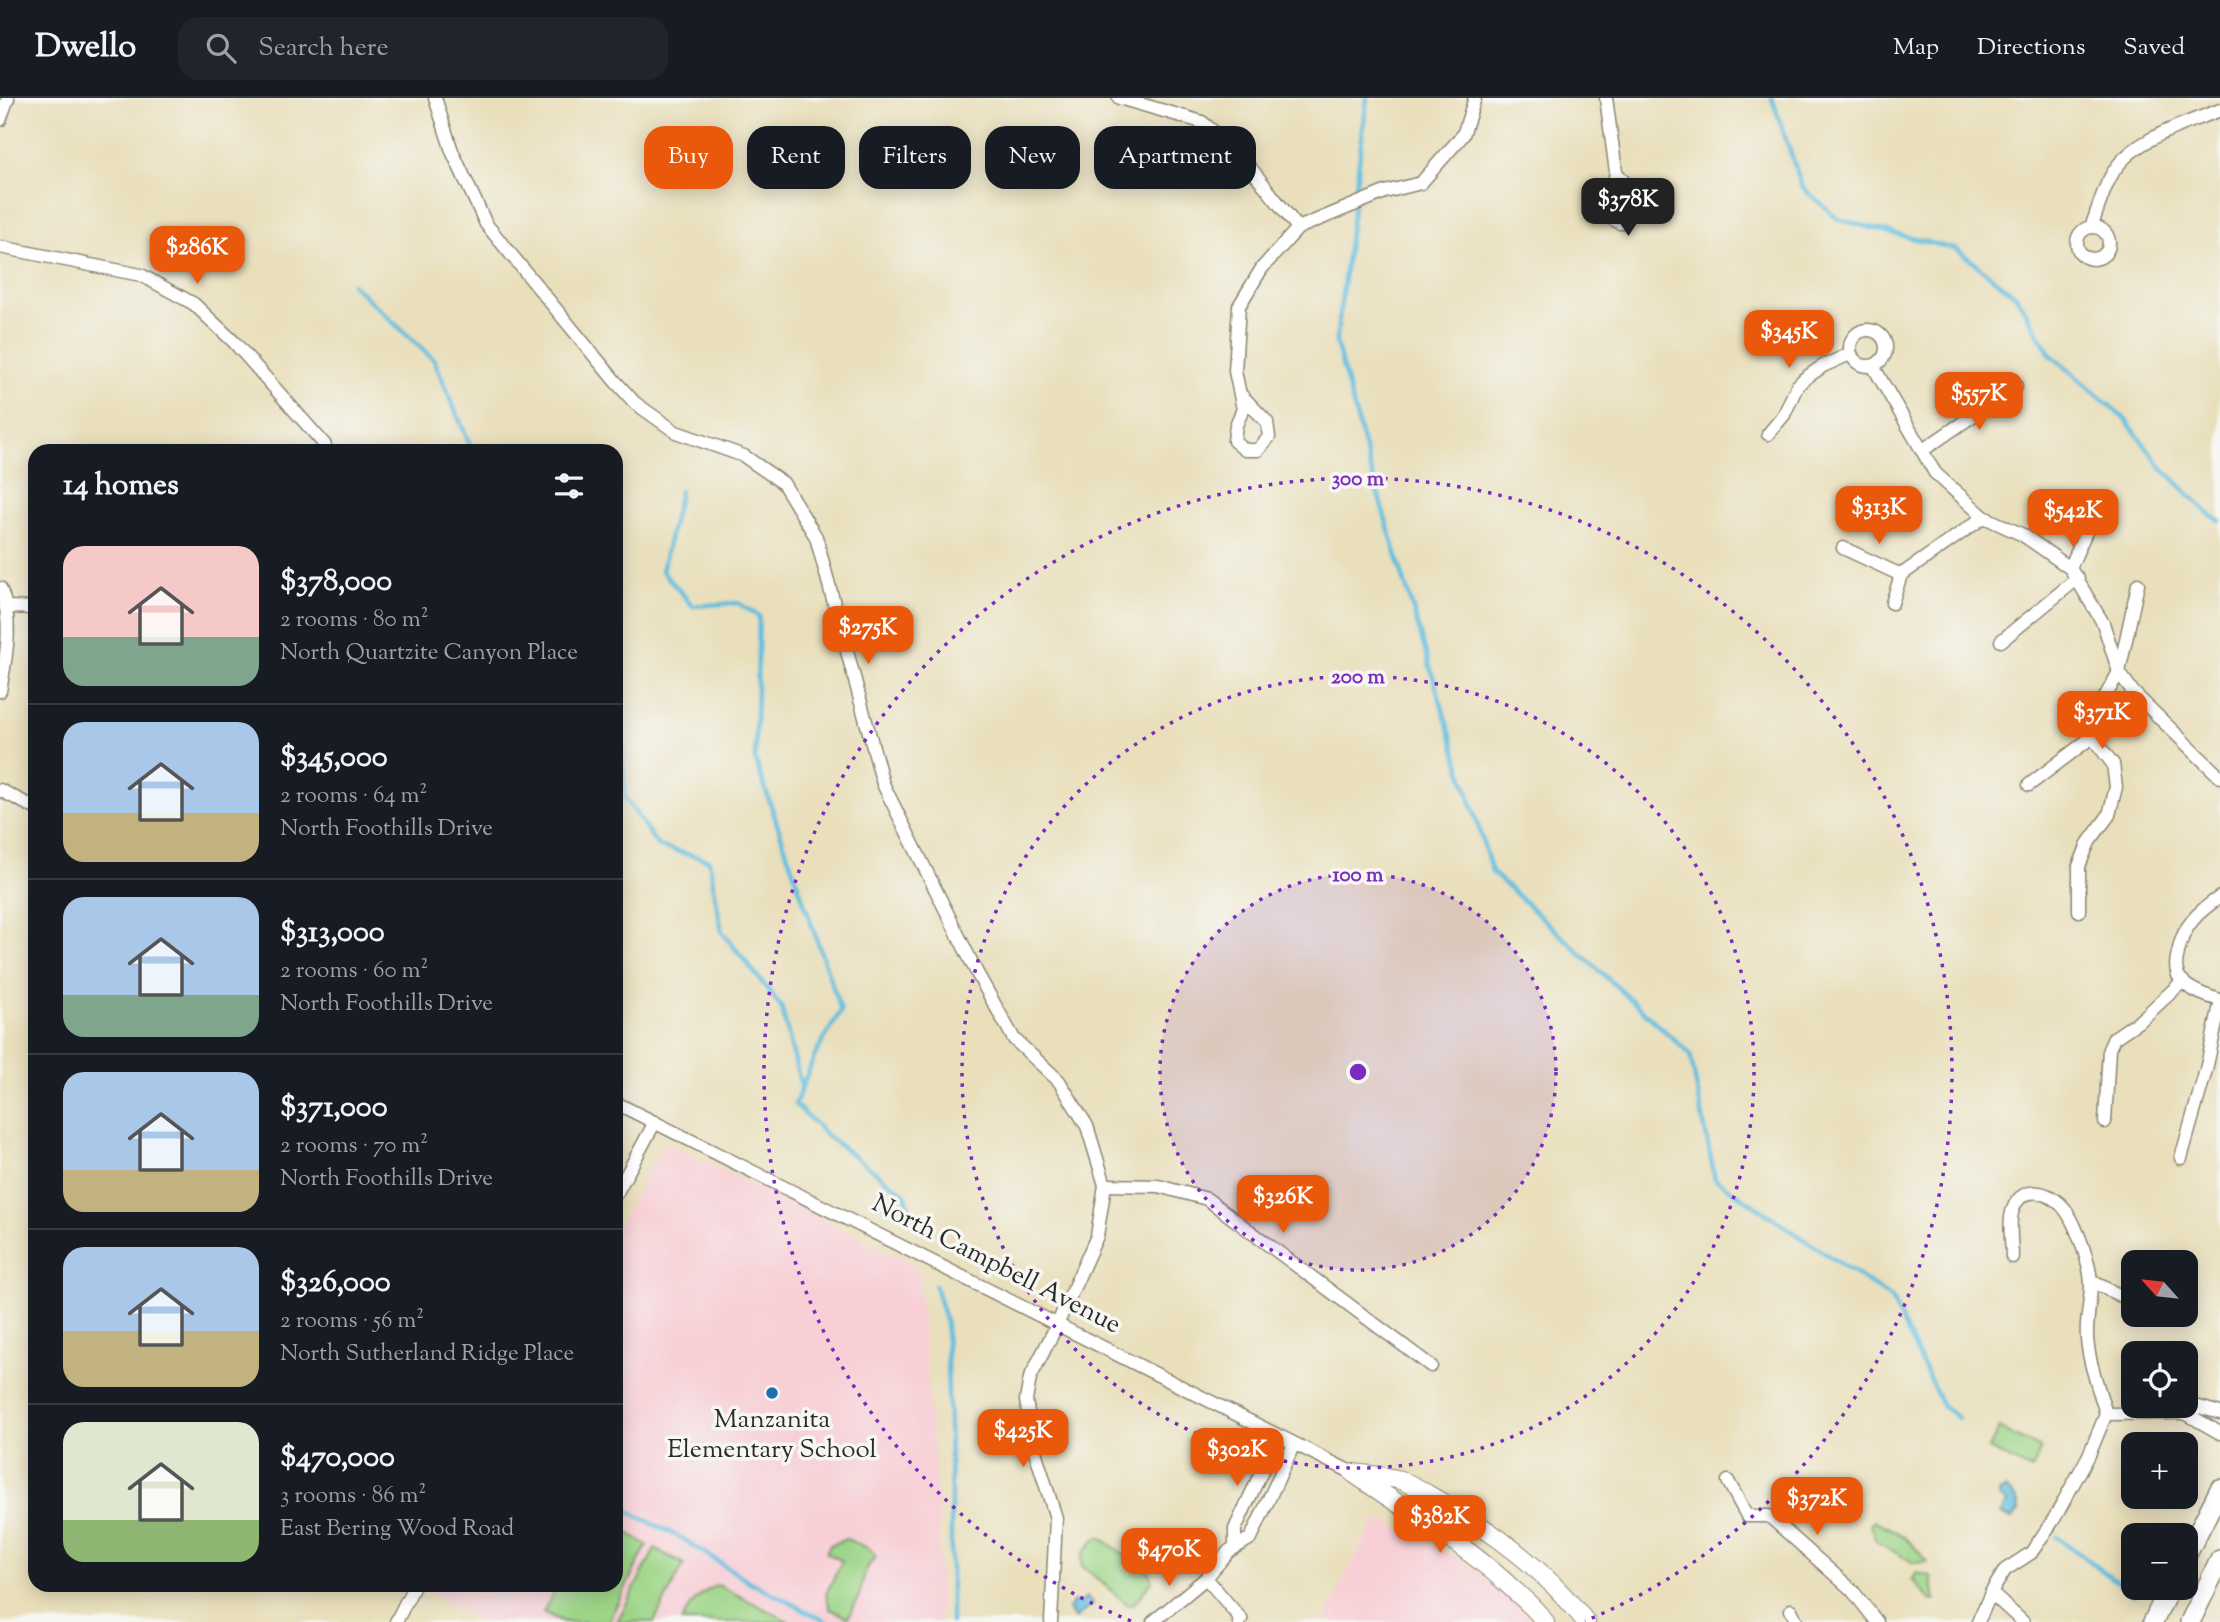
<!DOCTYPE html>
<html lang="en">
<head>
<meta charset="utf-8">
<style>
  body { margin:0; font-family:"Sorts Mill Goudy",serif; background:#20242c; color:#f1f3f6; height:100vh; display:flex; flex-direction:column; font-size:26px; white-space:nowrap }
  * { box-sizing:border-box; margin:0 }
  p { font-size:23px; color:#9ea1a6 }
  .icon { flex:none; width:38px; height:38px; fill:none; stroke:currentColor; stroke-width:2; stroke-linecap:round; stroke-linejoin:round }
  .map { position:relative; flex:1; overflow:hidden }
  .panel { position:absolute; left:28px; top:346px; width:595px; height:1148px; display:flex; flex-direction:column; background:#171b24; border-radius:21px; box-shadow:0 4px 18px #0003 }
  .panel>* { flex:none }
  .guide { position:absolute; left:644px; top:28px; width:665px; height:63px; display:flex; gap:14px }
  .needle { width:46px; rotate:297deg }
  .controls { position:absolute; left:2121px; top:1152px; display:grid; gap:14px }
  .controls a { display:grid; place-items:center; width:77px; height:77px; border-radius:14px; background:#171b24; box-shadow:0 4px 18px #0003; font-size:35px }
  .price { position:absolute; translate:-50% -60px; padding:0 16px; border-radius:14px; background:#ea580c; color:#fff; font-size:23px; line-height:46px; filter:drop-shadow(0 2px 4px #0008) }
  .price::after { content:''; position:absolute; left:50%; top:42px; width:21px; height:16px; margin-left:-10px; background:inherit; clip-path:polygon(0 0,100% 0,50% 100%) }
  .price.active { background:#222; color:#fff }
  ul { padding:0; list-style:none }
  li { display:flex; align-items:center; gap:21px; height:175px; padding:0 35px }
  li+li { border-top:2px solid #363941 }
  li span { display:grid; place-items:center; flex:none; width:196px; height:140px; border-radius:21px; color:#555 }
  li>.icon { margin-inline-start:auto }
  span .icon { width:84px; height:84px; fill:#fffc; stroke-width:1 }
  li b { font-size:30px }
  h2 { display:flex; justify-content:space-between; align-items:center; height:84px; padding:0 35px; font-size:30px }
  .pill { padding:0 24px; border-radius:21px; background:#171b24; box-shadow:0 4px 18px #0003; font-size:24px; line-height:63px }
  .pill.active { background:#ea580c; color:#fff }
  header { display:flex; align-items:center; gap:42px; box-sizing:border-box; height:98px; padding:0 35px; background:#171b24; border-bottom:2px solid #363941 }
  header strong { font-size:33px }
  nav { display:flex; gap:38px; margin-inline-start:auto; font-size:24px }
  .search { width:490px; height:63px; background:#20242c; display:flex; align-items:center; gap:18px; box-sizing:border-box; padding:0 24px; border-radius:21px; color:#9ea1a6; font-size:26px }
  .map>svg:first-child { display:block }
  .built { fill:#f7cfd5 }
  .green { fill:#9dd587; stroke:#648059; stroke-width:2 }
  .water { fill:#60bdde; stroke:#467484; stroke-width:2 }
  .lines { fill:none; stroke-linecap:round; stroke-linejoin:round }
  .stream { stroke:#60bdde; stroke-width:4.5 }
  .street-casing { stroke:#8a8573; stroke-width:15 }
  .secondary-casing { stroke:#8a8573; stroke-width:20 }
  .primary-casing { stroke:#8a8573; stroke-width:22 }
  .street { stroke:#fff; stroke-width:12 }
  .secondary { stroke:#fff; stroke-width:18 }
  .primary { stroke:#fff; stroke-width:19 }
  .ring { fill:none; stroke:#7b2cbf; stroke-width:3.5; stroke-dasharray:3.5 7 }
  .poi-dot { fill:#1f6fb2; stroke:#f6f6f2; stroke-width:2.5 }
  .labels { text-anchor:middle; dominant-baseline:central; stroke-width:7; stroke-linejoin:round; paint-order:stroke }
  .street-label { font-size:26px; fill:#2b2b2b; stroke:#f6f6f2 }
  .poi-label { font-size:26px; fill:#2b2b2b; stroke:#f6f6f2 }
  .centre { fill:#7b2cbf; stroke:#f6f6f2; stroke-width:3.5 }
  .ring-label { font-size:21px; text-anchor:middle; font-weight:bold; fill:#7b2cbf; stroke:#f6f6f2; stroke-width:7; stroke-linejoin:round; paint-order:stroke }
</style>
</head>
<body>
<header>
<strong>Dwello</strong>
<div class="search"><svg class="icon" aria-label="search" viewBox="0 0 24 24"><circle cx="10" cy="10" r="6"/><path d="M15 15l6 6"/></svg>Search here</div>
<nav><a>Map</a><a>Directions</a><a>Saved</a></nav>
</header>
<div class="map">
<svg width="2220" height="1524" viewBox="0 0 2220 1524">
  <rect width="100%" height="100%" fill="#f6f6f2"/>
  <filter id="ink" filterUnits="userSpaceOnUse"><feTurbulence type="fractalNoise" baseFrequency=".0143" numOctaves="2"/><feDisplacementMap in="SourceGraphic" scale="14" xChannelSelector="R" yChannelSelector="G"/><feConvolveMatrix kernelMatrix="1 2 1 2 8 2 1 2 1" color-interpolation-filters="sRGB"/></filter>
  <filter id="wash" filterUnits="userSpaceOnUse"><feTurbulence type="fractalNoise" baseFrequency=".00686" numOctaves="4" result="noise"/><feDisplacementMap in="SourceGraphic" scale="28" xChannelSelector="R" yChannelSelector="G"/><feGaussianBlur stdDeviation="1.57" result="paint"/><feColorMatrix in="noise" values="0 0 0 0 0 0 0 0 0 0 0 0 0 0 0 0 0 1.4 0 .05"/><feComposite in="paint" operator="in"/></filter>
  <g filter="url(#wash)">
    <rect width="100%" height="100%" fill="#e9dfbb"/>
    <g class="built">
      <polygon points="665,1044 918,1169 939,1421 940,1520 937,1524 483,1524 425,1493 428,1488 616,1488 616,1132"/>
      <polygon points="1375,1420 1457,1458 1496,1487 1533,1524 1323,1524"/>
    </g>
    <g class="green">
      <polygon points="1999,1330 2041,1351 2031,1372 1989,1351"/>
      <path d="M1874,1423c26,11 36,19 53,41l-13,1 -38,-22 -6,-16z"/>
      <polygon points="616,1427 647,1447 608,1524 563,1524 543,1514 557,1488 616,1488"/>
      <polygon points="1100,1439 1151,1476 1152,1483 1133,1507 1127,1506 1082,1468 1082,1457 1096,1440"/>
      <path d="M846,1441l24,10 6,8c-13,13 -11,18 -16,35 -2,9 -8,18 -12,26l-18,-9 -4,-15 16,-33 -16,-8 4,-8z"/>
      <polygon points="655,1451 684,1466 654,1524 617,1524"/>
      <polygon points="1917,1475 1931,1478 1935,1503 1930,1502 1912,1481"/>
      <path d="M718,1487l72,37h-109c8,-16 19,-31 37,-37z"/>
    </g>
    <g class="water">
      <path d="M2007,1391c7,7 12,11 12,22l-7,8 -12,-5 7,-11 -8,-6v-5z"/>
      <polygon points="1087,1499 1093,1506 1075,1521 1068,1511 1073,1503 1080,1505"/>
    </g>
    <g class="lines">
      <g class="stream">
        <polyline points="1367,0 1336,244 1369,366 1492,774 1690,956 1715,1081 1891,1200 1942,1307 1958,1320"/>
        <polyline points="1772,0 1802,89 1838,121 1958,152 2017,199 2050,256 2125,321 2164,372 2208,415 2220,423"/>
        <polyline points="352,186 434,262 473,354"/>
        <polyline points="680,393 662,473 693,508 738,505 759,518 755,661 841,913 816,955 795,1006 827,1038 905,1096 916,1127"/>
        <polyline points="616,628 622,635 625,700 658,748 709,762 722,834 781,908 801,988"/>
        <polyline points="935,1188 946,1225 951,1394 951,1524"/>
        <polyline points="616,1401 628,1413 683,1441 750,1484 827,1524"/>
        <polyline points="2057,1439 2135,1497"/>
      </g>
    </g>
  </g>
  <g filter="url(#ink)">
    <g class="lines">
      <defs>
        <g id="street">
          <polyline points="435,0 452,53 486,126 615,283 635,305 676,334 744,358 783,385 816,439 883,686 977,875 1014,941 1059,983 1087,1028 1105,1087 1097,1138 1057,1227 1030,1280 1026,1302 1033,1347 1056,1420 1051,1524"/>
          <polyline points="1119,0 1202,24 1237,53 1298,130"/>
          <path d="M1606,0l10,74 -7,36 4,11 7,4c24,-14 9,-36 -4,-51"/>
          <polyline points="0,22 8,0"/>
          <path d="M2091,129c7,-17 11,-35 20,-51 18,-36 74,-52 109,-66"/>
          <circle cx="2093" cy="145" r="16"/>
          <polyline points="0,149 141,177 194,206 234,244 325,347"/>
          <circle cx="1868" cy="250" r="18"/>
          <polyline points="1873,268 1935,375 1984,419 2023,437 2070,470 2103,525 2119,574 2133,594 2220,679"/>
          <polyline points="1242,298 1267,324 1269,339 1258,352 1245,352 1234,343 1236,327 1243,311 1235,273 1239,208 1262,170 1298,130 1385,94 1421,85 1463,37 1475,0"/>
          <polyline points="1768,336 1784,317 1797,288 1804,281 1823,268 1850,256"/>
          <polyline points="1923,352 2016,288"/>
          <polyline points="1843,450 1901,477"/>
          <polyline points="2070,470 2094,416"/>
          <path d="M0,490c14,33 6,69 0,103"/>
          <polyline points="1892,505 1901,477 1984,419"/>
          <polyline points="8,509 35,510"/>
          <polyline points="2001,543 2078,480"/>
          <polyline points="2029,687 2092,639 2100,608 2119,574 2138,486"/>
          <polyline points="0,692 35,710"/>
          <path d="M2220,799c-22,15 -37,28 -42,56 -2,7 -3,15 0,22 6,14 28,21 42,25"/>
          <polyline points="2079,813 2079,768 2089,744 2109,717 2116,689 2113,666 2092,639"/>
          <polyline points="616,1005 1353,1375"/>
          <polyline points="2105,1024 2109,951 2114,940 2142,921 2183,883"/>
          <polyline points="2181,1060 2206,972 2220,907"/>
          <polyline points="1105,1087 1158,1088 1207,1101 1431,1268"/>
          <polyline points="616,1096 655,1024"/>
          <path d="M2012,1159c0,-14 -4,-35 1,-48 10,-28 42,-16 54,3 11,17 23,52 24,71 0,21 -7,43 -3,64 3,23 12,45 18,67"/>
          <polyline points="2091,1183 2133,1204"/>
          <polyline points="2163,1216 2169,1218"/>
          <polyline points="2185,1315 2220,1335"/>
          <polyline points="1728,1383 1747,1418 1769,1418 1852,1492 1877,1524"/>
          <polyline points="1235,1448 1235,1431 1278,1338"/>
          <polyline points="1206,1480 1241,1521 1239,1524"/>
          <polyline points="1991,1495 2023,1524"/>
          <polyline points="1791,1512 1797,1524"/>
          <polyline points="396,1524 414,1488"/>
          <polyline points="1153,1524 1206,1480 1229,1453 1251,1440 1294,1346"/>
          <polyline points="1978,1524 1991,1495 2005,1472 2031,1455 2054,1421 2089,1357 2106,1316 2185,1315 2199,1309 2220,1315"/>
        </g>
        <g id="secondary">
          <path d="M1353,1375c15,2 33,3 47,7 10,3 20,10 29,15 59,32 116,74 157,127"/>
          <path d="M1356,1377c54,38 111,70 159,116 11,10 22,19 30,31"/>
        </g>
        <g id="primary">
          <polyline points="2186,1458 2220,1391"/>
          <polyline points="2153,1524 2170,1489"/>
          <polyline points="2190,1524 2220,1462"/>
        </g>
      </defs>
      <use href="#street" class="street-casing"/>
      <use href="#secondary" class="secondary-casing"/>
      <use href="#primary" class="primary-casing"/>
      <use href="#street" class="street"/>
      <use href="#secondary" class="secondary"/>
      <use href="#primary" class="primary"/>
    </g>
  </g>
  <circle cx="1358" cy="974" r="198" fill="#7b2cbf" fill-opacity=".12"/>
  <g class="ring">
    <circle cx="1358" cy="974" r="198"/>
    <circle cx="1358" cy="974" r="396"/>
    <path d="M1131 1523A594 594 0 1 1 1585 1523"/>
  </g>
  <circle class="poi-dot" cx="772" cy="1295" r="7"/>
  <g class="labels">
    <g class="street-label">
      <text transform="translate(996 1167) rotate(27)">North Campbell Avenue</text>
    </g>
    <g class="poi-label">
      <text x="772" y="1322">Manzanita<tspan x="772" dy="30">Elementary School</tspan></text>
    </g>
  </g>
  <circle cx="1358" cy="974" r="10" class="centre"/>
  <g class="ring-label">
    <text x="1358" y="387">300 m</text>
    <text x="1358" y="585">200 m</text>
    <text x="1358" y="783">100 m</text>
  </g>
</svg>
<div class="controls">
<a><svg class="needle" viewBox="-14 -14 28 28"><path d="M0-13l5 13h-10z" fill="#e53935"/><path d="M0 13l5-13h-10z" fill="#9ea1a6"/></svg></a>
<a><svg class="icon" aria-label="locate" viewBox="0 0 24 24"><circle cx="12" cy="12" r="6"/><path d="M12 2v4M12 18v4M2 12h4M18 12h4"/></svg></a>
<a>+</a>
<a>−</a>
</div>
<b class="price active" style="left:1628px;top:140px">$378K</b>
<b class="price" style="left:197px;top:188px">$286K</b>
<b class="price" style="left:1789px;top:272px">$345K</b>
<b class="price" style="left:1979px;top:334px">$557K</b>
<b class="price" style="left:1879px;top:448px">$313K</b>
<b class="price" style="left:2073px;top:451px">$542K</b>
<b class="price" style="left:868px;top:568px">$275K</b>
<b class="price" style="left:2102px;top:653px">$371K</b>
<b class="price" style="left:1283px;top:1137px">$326K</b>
<b class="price" style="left:1023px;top:1371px">$425K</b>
<b class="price" style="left:1237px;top:1390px">$302K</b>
<b class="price" style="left:1817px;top:1439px">$372K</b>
<b class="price" style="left:1440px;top:1457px">$382K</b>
<b class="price" style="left:1169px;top:1490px">$470K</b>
<div class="guide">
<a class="pill active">Buy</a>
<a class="pill">Rent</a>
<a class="pill">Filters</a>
<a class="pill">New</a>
<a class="pill">Apartment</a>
</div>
<section class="panel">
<h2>14 homes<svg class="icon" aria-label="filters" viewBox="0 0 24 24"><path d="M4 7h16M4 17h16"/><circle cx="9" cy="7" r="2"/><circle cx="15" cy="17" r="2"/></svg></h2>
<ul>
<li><span style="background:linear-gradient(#f6c9c9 65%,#7fa58c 0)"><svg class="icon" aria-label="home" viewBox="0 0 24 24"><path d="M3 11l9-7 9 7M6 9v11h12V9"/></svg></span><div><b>$378,000</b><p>2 rooms · 80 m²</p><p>North Quartzite Canyon Place</p></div></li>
<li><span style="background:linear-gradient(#a9c7e8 65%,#c2b280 0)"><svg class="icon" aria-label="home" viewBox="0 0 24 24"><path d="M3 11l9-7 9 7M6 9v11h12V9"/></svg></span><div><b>$345,000</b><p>2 rooms · 64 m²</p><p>North Foothills Drive</p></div></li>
<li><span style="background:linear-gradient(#a9c7e8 70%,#7fa58c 0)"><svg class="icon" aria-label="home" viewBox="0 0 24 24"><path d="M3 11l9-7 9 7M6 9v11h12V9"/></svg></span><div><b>$313,000</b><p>2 rooms · 60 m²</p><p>North Foothills Drive</p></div></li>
<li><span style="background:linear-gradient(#a9c7e8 70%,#c2b280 0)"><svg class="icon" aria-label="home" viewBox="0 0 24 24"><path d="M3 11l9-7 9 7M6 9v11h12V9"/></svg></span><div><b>$371,000</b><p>2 rooms · 70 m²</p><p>North Foothills Drive</p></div></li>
<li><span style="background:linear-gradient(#a9c7e8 60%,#c2b280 0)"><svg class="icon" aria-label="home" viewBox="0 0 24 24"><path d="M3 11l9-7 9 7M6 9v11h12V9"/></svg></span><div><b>$326,000</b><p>2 rooms · 56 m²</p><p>North Sutherland Ridge Place</p></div></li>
<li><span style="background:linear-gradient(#dfe7d0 70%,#8fb573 0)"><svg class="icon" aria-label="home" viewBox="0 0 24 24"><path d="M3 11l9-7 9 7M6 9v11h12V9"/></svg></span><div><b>$470,000</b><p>3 rooms · 86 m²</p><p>East Bering Wood Road</p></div></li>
</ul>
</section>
</div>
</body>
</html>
